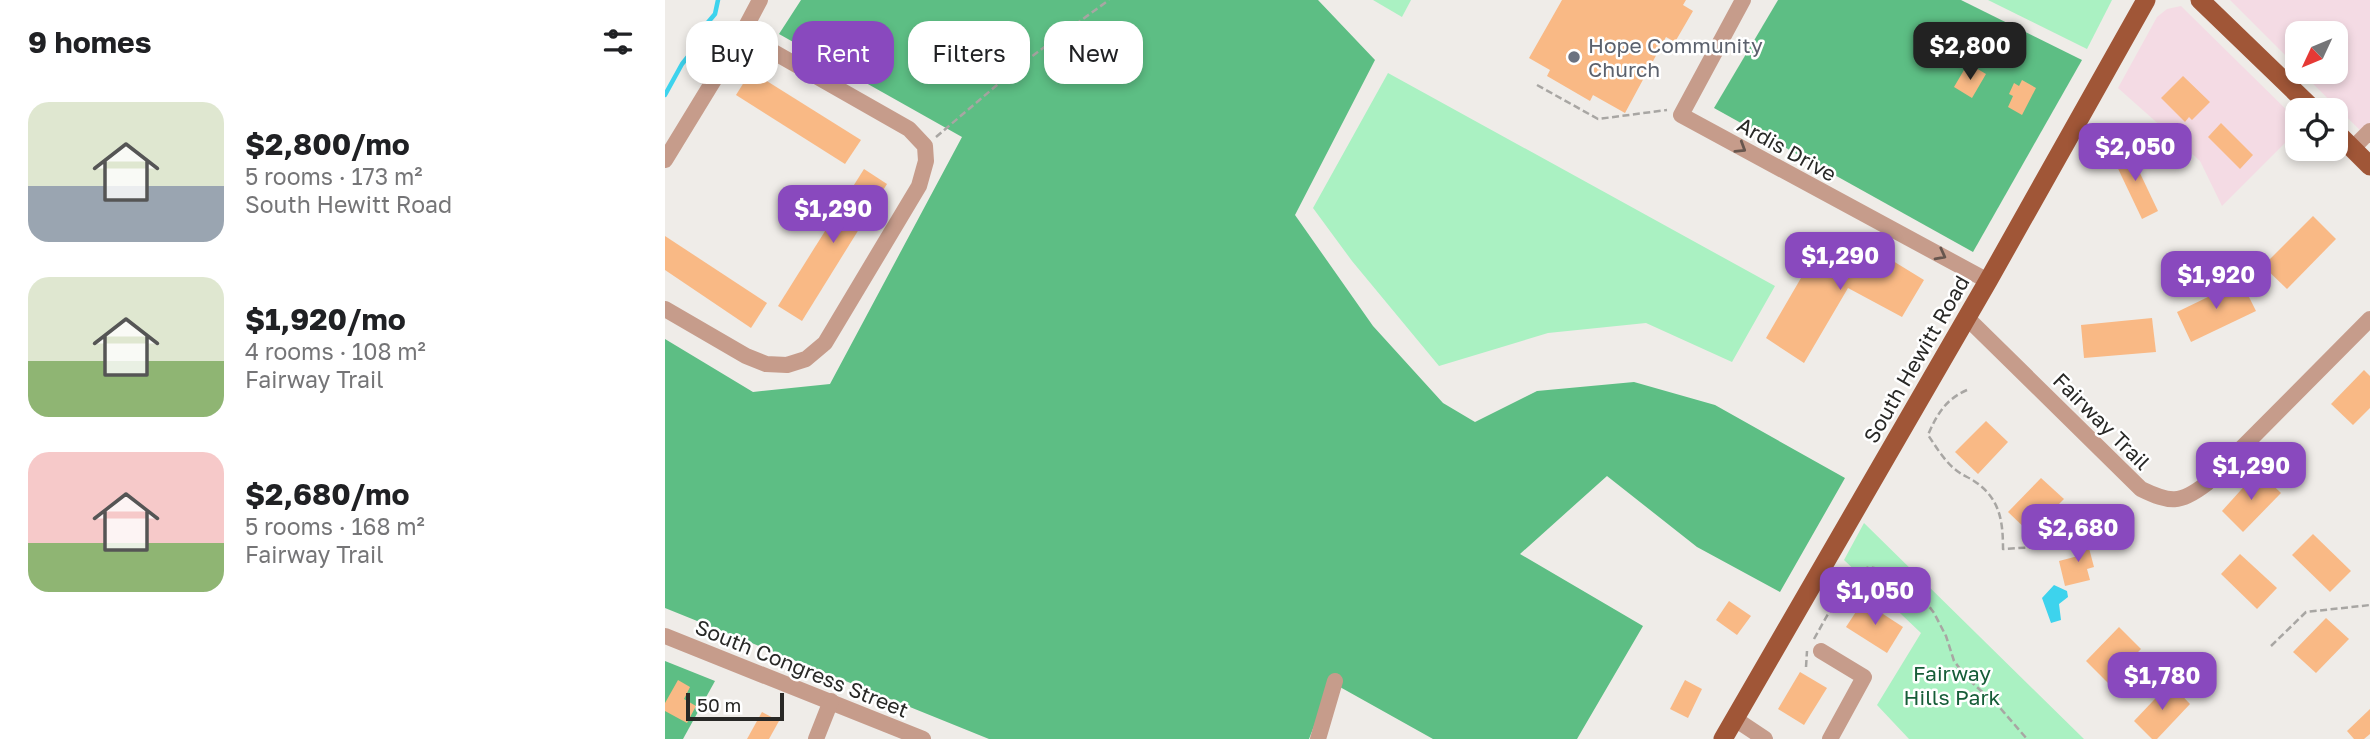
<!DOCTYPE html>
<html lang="en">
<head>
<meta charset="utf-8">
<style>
  body { margin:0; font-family:"Golos Text",sans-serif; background:#f2f2f2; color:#202124; height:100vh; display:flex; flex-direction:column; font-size:26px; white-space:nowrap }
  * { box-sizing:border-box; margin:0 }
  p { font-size:23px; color:#757577 }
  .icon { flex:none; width:38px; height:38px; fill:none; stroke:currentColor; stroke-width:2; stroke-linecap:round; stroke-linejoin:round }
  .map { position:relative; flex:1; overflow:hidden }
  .side { display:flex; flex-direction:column; background:#fff; width:665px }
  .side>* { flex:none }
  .guide { position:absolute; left:21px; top:21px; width:665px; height:63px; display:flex; gap:14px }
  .needle { width:46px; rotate:226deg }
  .buttons { position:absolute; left:1620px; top:21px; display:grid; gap:14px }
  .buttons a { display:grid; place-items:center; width:63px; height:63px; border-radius:14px; background:#fff; box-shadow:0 4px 10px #0003; font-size:35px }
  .scale { position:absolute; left:21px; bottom:18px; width:98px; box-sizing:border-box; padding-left:7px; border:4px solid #282826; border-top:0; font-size:19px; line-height:24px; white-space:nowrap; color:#282826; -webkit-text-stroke:5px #fff; paint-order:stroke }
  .price { position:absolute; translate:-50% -60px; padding:0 16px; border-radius:14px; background:#8949be; color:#fff; font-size:23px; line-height:46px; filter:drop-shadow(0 2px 4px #0008) }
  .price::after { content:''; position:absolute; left:50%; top:42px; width:21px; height:16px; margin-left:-10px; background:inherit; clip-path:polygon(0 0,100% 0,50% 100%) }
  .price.on { background:#222; color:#fff }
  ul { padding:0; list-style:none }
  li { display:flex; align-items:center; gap:21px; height:175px; padding:0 28px }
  li span { display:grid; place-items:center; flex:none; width:196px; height:140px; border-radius:21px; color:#555 }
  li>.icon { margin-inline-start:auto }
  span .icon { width:84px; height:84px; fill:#fffc; stroke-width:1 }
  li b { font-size:30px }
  h2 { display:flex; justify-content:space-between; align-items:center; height:84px; padding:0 28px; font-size:30px }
  .chip { padding:0 24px; border-radius:21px; background:#fff; box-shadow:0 4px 10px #0003; font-size:24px; line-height:63px }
  .chip.on { background:#8949be; color:#fff }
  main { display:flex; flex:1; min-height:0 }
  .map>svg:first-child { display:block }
  .commercial { fill:#f4dbe4 }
  .green { fill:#aaf1c2 }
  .forest { fill:#5dbe84 }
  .water { fill:#3dd3ed }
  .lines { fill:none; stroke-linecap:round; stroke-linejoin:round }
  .stream { stroke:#3dd3ed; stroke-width:4.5 }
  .building { fill:#f9b985 }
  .path { stroke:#a8a6a3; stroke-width:2.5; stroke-dasharray:7 3.5; stroke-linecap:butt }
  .minor { stroke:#c69c8b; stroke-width:16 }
  .major { stroke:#a05637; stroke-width:19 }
  .oneway { stroke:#67564e }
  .worship-dot { fill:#6b7280; stroke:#fff; stroke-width:2.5 }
  .labels { text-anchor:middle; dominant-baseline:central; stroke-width:5; stroke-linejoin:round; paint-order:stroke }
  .worship-label { font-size:21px; fill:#5b616d; stroke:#fff; text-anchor:start }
  .street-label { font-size:21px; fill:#282826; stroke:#fff }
  .park-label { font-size:21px; fill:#165d38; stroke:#fff }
</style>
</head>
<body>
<main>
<section class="side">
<h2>9 homes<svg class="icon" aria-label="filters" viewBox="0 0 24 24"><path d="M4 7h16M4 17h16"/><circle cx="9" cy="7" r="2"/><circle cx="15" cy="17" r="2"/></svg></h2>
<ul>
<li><span style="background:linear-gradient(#dfe7d0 60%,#9aa5b1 0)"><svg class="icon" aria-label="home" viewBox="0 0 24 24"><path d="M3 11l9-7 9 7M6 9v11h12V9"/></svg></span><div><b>$2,800/mo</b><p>5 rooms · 173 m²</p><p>South Hewitt Road</p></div></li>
<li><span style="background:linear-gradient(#dfe7d0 60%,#8fb573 0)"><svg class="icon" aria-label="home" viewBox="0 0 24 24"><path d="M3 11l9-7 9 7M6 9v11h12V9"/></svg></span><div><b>$1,920/mo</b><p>4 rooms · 108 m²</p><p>Fairway Trail</p></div></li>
<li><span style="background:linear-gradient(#f6c9c9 65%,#8fb573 0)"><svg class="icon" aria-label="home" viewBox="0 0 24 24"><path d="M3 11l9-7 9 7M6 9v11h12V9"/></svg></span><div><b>$2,680/mo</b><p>5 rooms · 168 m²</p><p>Fairway Trail</p></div></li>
</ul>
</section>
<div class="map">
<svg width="1705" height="739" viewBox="0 0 1705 739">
  <rect width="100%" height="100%" fill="#efece8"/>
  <g class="commercial">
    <polygon points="1565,0 1705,0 1705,140 1636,72 1671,72 1671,33 1633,33 1633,68"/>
    <polygon points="1516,6 1633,121 1633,130 1557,206 1535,161 1453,88 1492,17 1502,9"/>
  </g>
  <g class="green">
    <polygon points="708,0 746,0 737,17"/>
    <polygon points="1323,0 1447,0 1422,49"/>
    <polygon points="723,73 1110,286 1067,362 981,323 883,333 774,366 687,261 648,208"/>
    <polygon points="1199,523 1419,739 1244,739 1212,705 1256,633 1179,560"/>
  </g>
  <g class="forest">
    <polygon points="136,0 653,0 710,60 630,215 708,326 778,403 810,422 872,391 969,382 1050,405 1180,478 1115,592 1032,547 942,476 855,554 978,626 912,739 768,739 666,682 644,739 324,739 0,608 0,339 88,392 165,384 297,137 114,34"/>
    <polygon points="1113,0 1296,0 1417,60 1308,252 1049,108"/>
    <polygon points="0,661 50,681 18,739 0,739"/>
  </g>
  <polygon class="water" points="1389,585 1402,591 1403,597 1394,604 1396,620 1386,623 1377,598"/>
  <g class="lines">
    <polyline class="stream" points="0,95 17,64 34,43 39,27 50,14 53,0"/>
  </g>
  <g class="building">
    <polygon points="897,0 1021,0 1018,5 1028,11 1010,42 1001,37 960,113 928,95 925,101 882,76 885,70 864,58"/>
    <polygon points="1311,68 1321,74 1307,98 1289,87 1299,70 1307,74"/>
    <polygon points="86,71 196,140 180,164 71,95"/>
    <polygon points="1518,76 1545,102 1527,120 1524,117 1520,122 1496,98"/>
    <polygon points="1357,80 1371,88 1357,115 1343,107 1348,96 1344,94 1349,83 1354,86"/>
    <polygon points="1556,123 1588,155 1575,169 1543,137"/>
    <polygon points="1463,148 1493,211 1477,219 1447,156"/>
    <polygon points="199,169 222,184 137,321 113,306"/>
    <polygon points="1648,216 1671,239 1622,289 1598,266"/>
    <polygon points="1184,234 1259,280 1237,317 1183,288 1139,363 1101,338 1154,247"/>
    <polygon points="0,236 102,303 86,328 0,270"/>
    <polygon points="1576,281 1591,311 1526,342 1512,312"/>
    <polygon points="1487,318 1491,352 1419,358 1416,325"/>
    <polygon points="1699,370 1705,376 1705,408 1688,425 1666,404"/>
    <polygon points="1321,421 1343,442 1313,474 1290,452"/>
    <polygon points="1593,471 1616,493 1578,532 1557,511"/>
    <polygon points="1376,478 1399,499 1365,533 1343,512"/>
    <polygon points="1648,534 1686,571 1665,592 1627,555"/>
    <polygon points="1421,537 1429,567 1422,569 1425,580 1400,586 1394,561 1413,556 1408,540"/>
    <polygon points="1575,554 1612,588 1592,609 1556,574"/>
    <polygon points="1064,601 1086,616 1072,635 1051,620"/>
    <polygon points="1198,601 1238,627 1222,653 1181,627"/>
    <polygon points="1661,618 1684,639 1651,673 1628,652"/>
    <polygon points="1454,627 1476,649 1443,683 1421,661"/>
    <polygon points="1135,672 1162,688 1139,725 1113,709"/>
    <polygon points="13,680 25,687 19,699 31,706 22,723 0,711 0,703"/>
    <polygon points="1020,680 1037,689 1023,718 1005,709"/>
    <polygon points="1505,683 1525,704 1492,739 1487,739 1469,721"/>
    <polygon points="1705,709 1705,734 1699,739 1689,739 1682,731"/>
    <polygon points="97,712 114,721 104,739 82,739"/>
  </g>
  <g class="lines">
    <g class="path">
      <polyline points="872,85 933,119 1002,110"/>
      <polyline points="271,137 359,62 444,0"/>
      <path d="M1302,390c-21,9 -30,24 -39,45 9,13 18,29 32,38 4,3 10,5 14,8 26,17 29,40 29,68l34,-2 10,-5 33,-9"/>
      <path d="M1149,639l14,-25 33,-43c15,-12 28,9 40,17 5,3 11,2 17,3l16,22 12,23 8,25 13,17 34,31 26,30"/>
      <polyline points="1606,646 1641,612 1705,605"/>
      <polyline points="1141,667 1142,651"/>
    </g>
    <g class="minor">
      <polyline points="1078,0 1016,115 1323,281"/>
      <polyline points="1688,148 1705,131"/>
      <polyline points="0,160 77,34 95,0"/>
      <polyline points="0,309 81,356 101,364 122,365 141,359 160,343 254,186 261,161 260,146 244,129 77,34"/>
      <path d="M1301,317l175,172c29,14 39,15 65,-5l164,-165"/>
      <polyline points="0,636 258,739"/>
      <polyline points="1156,651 1199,677 1165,739"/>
      <polyline points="1070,719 1100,739"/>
      <polyline points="151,739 166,701"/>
      <polyline points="653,739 670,681"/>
    </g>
    <g class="major">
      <polyline points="1535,0 1649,110"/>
      <polyline points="1671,132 1705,166"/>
      <polyline points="1058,739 1323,281 1481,0"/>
    </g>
  </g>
  <defs><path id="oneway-chevron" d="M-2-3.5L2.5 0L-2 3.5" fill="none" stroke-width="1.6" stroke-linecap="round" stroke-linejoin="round" transform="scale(1.75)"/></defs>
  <g class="oneway">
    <use href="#oneway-chevron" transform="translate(1076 148) rotate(32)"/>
    <use href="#oneway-chevron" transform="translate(1276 255) rotate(28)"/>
  </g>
  <circle class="worship-dot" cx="909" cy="57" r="7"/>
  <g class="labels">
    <g class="worship-label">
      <text x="923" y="45">Hope Community<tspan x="923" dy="24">Church</tspan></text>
    </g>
    <g class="street-label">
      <text transform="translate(1122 149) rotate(29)">Ardis Drive</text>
      <text transform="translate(1251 359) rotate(-60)">South Hewitt Road</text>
      <text transform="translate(1437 421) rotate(45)">Fairway Trail</text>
      <text transform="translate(137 668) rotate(22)">South Congress Street</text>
    </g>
    <g class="park-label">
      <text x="1287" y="673">Fairway<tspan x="1287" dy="24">Hills Park</tspan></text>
    </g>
  </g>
</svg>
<div class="buttons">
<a><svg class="needle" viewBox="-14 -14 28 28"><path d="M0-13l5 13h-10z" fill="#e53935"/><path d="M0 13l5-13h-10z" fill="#757577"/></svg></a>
<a><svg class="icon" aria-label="locate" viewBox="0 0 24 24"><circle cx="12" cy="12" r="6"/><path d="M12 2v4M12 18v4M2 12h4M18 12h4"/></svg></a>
</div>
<div class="scale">50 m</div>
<b class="price on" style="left:1305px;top:82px">$2,800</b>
<b class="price" style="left:1470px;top:183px">$2,050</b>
<b class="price" style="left:168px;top:245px">$1,290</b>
<b class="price" style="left:1175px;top:292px">$1,290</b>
<b class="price" style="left:1551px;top:311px">$1,920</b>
<b class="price" style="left:1586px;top:502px">$1,290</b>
<b class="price" style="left:1413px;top:564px">$2,680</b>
<b class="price" style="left:1210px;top:627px">$1,050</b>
<b class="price" style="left:1497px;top:712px">$1,780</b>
<div class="guide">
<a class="chip">Buy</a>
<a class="chip on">Rent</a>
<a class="chip">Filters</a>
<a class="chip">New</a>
</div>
</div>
</main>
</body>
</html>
